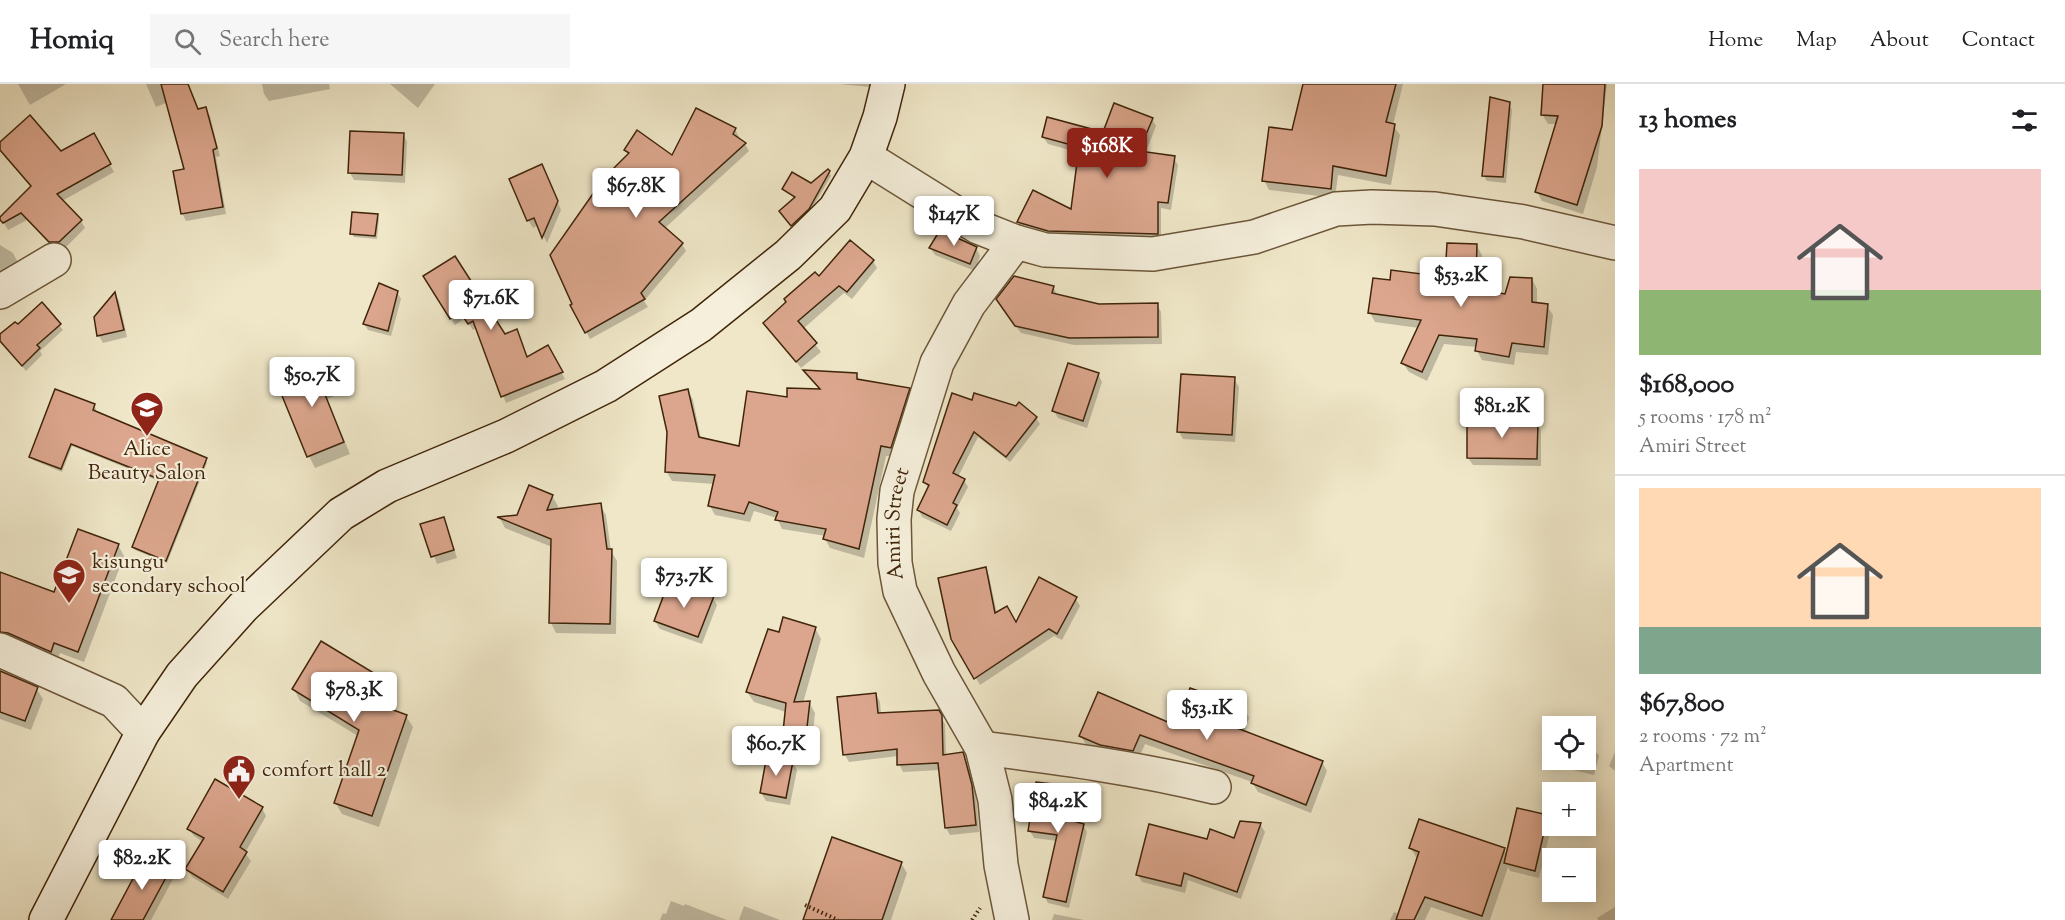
<!DOCTYPE html>
<html lang="en">
<head>
<meta charset="utf-8">
<style>
  body { margin:0; font-family:"Sorts Mill Goudy",serif; background:#f6f6f6; color:#202124; height:100vh; display:flex; flex-direction:column; font-size:22px; white-space:nowrap }
  * { box-sizing:border-box; margin:0 }
  p { font-size:20px; color:#757577 }
  .icon { flex:none; width:33px; height:33px; fill:none; stroke:currentColor; stroke-width:2; stroke-linecap:round; stroke-linejoin:round }
  .map { position:relative; flex:1; overflow:hidden }
  .sheet { display:flex; flex-direction:column; background:#fff; width:450px }
  .sheet>* { flex:none }
  .controls { position:absolute; left:1542px; top:632px; display:grid; gap:12px }
  .controls a { display:grid; place-items:center; width:54px; height:54px; border-radius:0px; background:#fff; box-shadow:0 3px 15px #0003; font-size:30px }
  .price { position:absolute; translate:-50% -51px; padding:0 14px; border-radius:6px; background:#fff; color:#222; font-size:20px; line-height:39px; filter:drop-shadow(0 2px 3px #0008) }
  .price::after { content:''; position:absolute; left:50%; top:36px; width:18px; height:14px; margin-left:-9px; background:inherit; clip-path:polygon(0 0,100% 0,50% 100%) }
  .price.active { background:#8f2418; color:#fff }
  ul { padding:0; list-style:none }
  li { display:grid; align-content:center; gap:12px; height:318px; padding:0 24px }
  li+li { border-top:2px solid #e0e0e0 }
  li span { display:grid; place-items:center; height:186px; border-radius:0px; color:#555 }
  li>.icon { margin-inline-start:auto }
  span .icon { width:108px; height:108px; fill:#fffc; stroke-width:1 }
  li b { font-size:26px }
  h2 { display:flex; justify-content:space-between; align-items:center; height:72px; padding:0 24px; font-size:26px }
  header { display:flex; align-items:center; gap:36px; box-sizing:border-box; height:84px; padding:0 30px; background:#fff; border-bottom:2px solid #e0e0e0 }
  header strong { font-size:28px }
  nav { display:flex; gap:33px; margin-inline-start:auto; font-size:21px }
  .search { width:420px; height:54px; background:#f6f6f6; display:flex; align-items:center; gap:15px; box-sizing:border-box; padding:0 21px; border-radius:0px; color:#757577; font-size:22px }
  main { display:flex; flex:1; min-height:0 }
  .map>svg:first-child { display:block }
  .shadow { fill:#0003 }
  .building { fill:#dba68d; stroke:#40250a; stroke-width:1.5 }
  .lines { fill:none; stroke-linecap:round; stroke-linejoin:round }
  .street-casing { stroke:#6c563a; stroke-width:36 }
  .secondary-casing { stroke:#40250a; stroke-width:36 }
  .path { stroke:#40250a; stroke-width:4; stroke-dasharray:1.5 3; stroke-linecap:butt }
  .street { stroke:#f5efdb; stroke-width:33 }
  .secondary { stroke:#f5efdb; stroke-width:33 }
  .labels { text-anchor:middle; dominant-baseline:central; stroke-width:4.5; stroke-linejoin:round; paint-order:stroke }
  .poi-label { font-size:21px; fill:#40250a; stroke:#f5efdb; text-anchor:start }
  .street-label { font-size:21px; fill:#40250a; stroke:#f5efdb }
</style>
</head>
<body>
<header>
<strong>Homiq</strong>
<div class="search"><svg class="icon" aria-label="search" viewBox="0 0 24 24"><circle cx="10" cy="10" r="6"/><path d="M15 15l6 6"/></svg>Search here</div>
<nav><a>Home</a><a>Map</a><a>About</a><a>Contact</a></nav>
</header>
<main>
<div class="map">
<svg width="1615" height="836" viewBox="0 0 1615 836">
  <rect width="100%" height="100%" fill="#efe7c8"/>
  <filter id="stains"><feTurbulence type="fractalNoise" baseFrequency=".00333" numOctaves="4"/><feColorMatrix values="0 0 0 0 .2 0 0 0 0 .09 0 0 0 0 .02 0 0 0 .5 -.17"/></filter>
  <radialGradient id="worn" r=".72"><stop offset=".6" stop-color="#630" stop-opacity="0"/><stop offset="1" stop-color="#630" stop-opacity=".3"/></radialGradient>
  <g class="shadow">
    <polygon points="18,0 66,0 30,21"/>
    <polygon points="146,0 188,0 198,27 205,25 210,32 220,72 216,73 226,130 186,137 182,129 186,86 168,18 156,23"/>
    <polygon points="262,0 329,0 330,5 269,17 264,10"/>
    <polygon points="390,0 435,0 418,24"/>
    <polygon points="840,0 870,0 870,3"/>
    <polygon points="1304,0 1403,0 1393,41 1400,51 1391,101 1338,91 1335,114 1269,106 1264,96 1293,48"/>
    <polygon points="1544,0 1607,0 1597,83 1583,130 1542,117 1537,108 1557,40 1548,40 1542,30"/>
    <polygon points="1509,20 1512,26 1506,99 1487,97 1484,92"/>
    <polygon points="1152,35 1156,42 1145,70 1174,74 1178,81 1171,126 1161,124 1161,157 1053,154 1023,145 1019,138 1072,127 1080,69 1048,60 1043,53 1104,50"/>
    <polygon points="735,45 739,53 738,55 745,60 749,67 664,145 682,160 686,167 644,217 648,223 590,255 572,222 629,72 626,66 672,73"/>
    <polygon points="403,50 407,58 405,99 354,96 350,89"/>
    <polygon points="93,51 114,88 62,117 81,137 85,144 63,166 55,166 27,136 8,146 1,134 32,104 2,69 0,60 60,69"/>
    <polygon points="829,88 831,92 810,128 794,144 783,131 795,115 784,105 811,101"/>
    <polygon points="546,90 561,126 547,159 538,141 533,144 528,136"/>
    <polygon points="377,131 379,135 377,155 354,153 352,150"/>
    <polygon points="0,161 13,169 17,177 6,193 0,197"/>
    <polygon points="1477,162 1482,171 1481,195 1494,195 1499,204 1499,211 1506,212 1532,195 1537,205 1537,220 1547,222 1553,231 1548,271 1516,268 1514,281 1482,276 1477,267 1477,263 1444,260 1427,297 1409,288 1403,279 1419,244 1375,238 1370,229 1391,198 1446,195"/>
    <polygon points="930,164 976,164 980,172 975,187 935,171"/>
    <polygon points="873,177 877,184 852,215 844,209 803,245 821,268 801,284 765,239 819,194"/>
    <polygon points="429,200 505,252 517,247 528,274 548,264 565,295 506,319 477,243 473,246 465,234 455,241"/>
    <polygon points="1053,203 1057,210 1099,222 1157,220 1161,228 1162,260 1074,261 1021,249 1002,223"/>
    <polygon points="397,208 401,215 391,252 368,246 364,240"/>
    <polygon points="115,210 119,217 127,253 103,259 99,252 96,233"/>
    <polygon points="59,241 63,246 40,267 42,271 26,287 0,257 0,252 18,242"/>
    <polygon points="328,278 343,309 327,315 350,370 315,384 309,372 278,298"/>
    <polygon points="806,287 856,290 860,297 909,305 914,314 896,372 886,372 864,474 830,464 825,455 826,452 782,445 777,434 754,427 750,438 715,431 710,422 715,400 672,397 666,387 688,307 693,316 701,355 740,363 788,315 826,310 813,295 810,295"/>
    <polygon points="1098,290 1102,298 1087,344 1058,334 1054,327"/>
    <polygon points="1234,295 1239,303 1235,358 1183,355 1179,348"/>
    <polygon points="973,318 1036,334 1040,340 1010,378 978,353 958,393 964,396 968,403 957,424 960,429 951,447 922,433 919,426 929,405 924,397"/>
    <polygon points="94,321 96,325 95,329 206,375 207,379 167,479 135,466 133,463 159,397 72,362 62,388 33,376 31,373"/>
    <polygon points="1537,339 1541,347 1541,382 1473,381 1468,374"/>
    <polygon points="552,412 558,422 557,427 600,421 606,431 611,467 617,477 616,550 556,549 551,539 552,463 505,444 500,435 518,432"/>
    <polygon points="443,435 447,442 457,474 437,480 422,441"/>
    <polygon points="118,461 124,472 84,578 60,569 56,578 0,559 0,490 55,510"/>
    <polygon points="985,485 989,492 997,530 1016,541 1076,515 1080,522 1062,556 1054,552 980,601 953,554"/>
    <polygon points="713,514 717,521 702,560 660,545 655,537"/>
    <polygon points="815,544 821,555 803,619 809,618 815,629 810,679 792,677 797,686 790,721 766,717 761,709 788,677 782,666 786,628 754,618 747,608 780,550"/>
    <polygon points="0,588 36,604 43,615 31,646 0,635"/>
    <polygon points="376,592 383,604 373,620 406,632 413,643 379,743 342,730 335,718 358,652 300,617 294,605"/>
    <polygon points="876,610 880,618 881,630 938,628 945,640 946,672 962,670 967,678 976,710 979,748 950,751 946,744 941,686 903,688 899,680 898,672 849,678 845,671"/>
    <polygon points="1244,624 1249,634 1244,648 1322,678 1327,687 1311,729 1258,708 1252,698 1145,660 1138,676 1106,670 1086,661 1081,652 1177,644"/>
    <polygon points="1586,666 1597,669 1599,672 1594,691 1573,686 1571,683 1572,675 1586,675"/>
    <polygon points="1615,668 1615,687 1609,682"/>
    <polygon points="1077,705 1081,711 1076,740 1083,741 1087,748 1069,824 1048,819 1044,812 1057,757 1034,754 1030,747"/>
    <polygon points="262,724 266,732 245,769 251,777 228,815 192,793 187,785 203,758 194,752 189,745"/>
    <polygon points="1547,733 1552,740 1539,794 1510,787 1508,783 1490,836 1470,836 1431,823 1425,836 1390,836 1394,828 1399,830 1417,775 1411,764 1504,765 1507,771"/>
    <polygon points="1260,740 1265,748 1241,815 1188,796 1185,809 1142,798 1138,791 1208,757 1235,756"/>
    <polygon points="901,779 907,789 891,836 805,836"/>
    <polygon points="169,787 173,795 151,836 113,836"/>
    <polygon points="671,817 684,822 685,820 727,836 660,836 663,829 666,830"/>
    <polygon points="744,822 780,836 739,836"/>
    <polygon points="1615,823 1615,836 1598,836 1597,834"/>
    <polygon points="1054,830 1084,836 1052,836"/>
  </g>
  <g class="building">
    <polygon points="161,0 188,0 198,25 206,23 217,64 213,66 223,123 181,130 173,87 184,85"/>
    <polygon points="1303,0 1396,0 1386,38 1395,40 1386,92 1333,82 1331,105 1262,97 1269,43 1292,46"/>
    <polygon points="1543,0 1605,0 1602,42 1577,121 1535,108 1558,32 1541,31"/>
    <polygon points="1490,13 1510,18 1503,93 1482,92"/>
    <polygon points="1114,19 1153,34 1139,67 1175,72 1168,119 1158,118 1158,150 1048,147 1017,138 1033,106 1071,125 1079,63 1042,53 1047,33 1103,48"/>
    <polygon points="696,24 736,44 733,50 746,59 659,138 683,159 641,209 645,215 585,249 570,221 572,220 550,171 604,94 629,69 624,66 637,46 672,71"/>
    <polygon points="30,31 61,67 94,49 111,80 57,110 82,136 59,158 49,158 21,129 3,139 0,136 0,133 31,102 0,66 0,58"/>
    <polygon points="350,47 404,49 402,91 348,89"/>
    <polygon points="542,80 558,117 542,154 534,134 527,137 509,95"/>
    <polygon points="828,85 830,87 809,125 791,142 779,127 795,113 782,105 792,88 811,99"/>
    <polygon points="352,128 378,130 375,152 350,150"/>
    <polygon points="940,146 977,163 970,180 929,164"/>
    <polygon points="850,156 874,176 847,208 839,202 798,237 817,259 796,278 763,239 786,218 784,215 815,188 819,192"/>
    <polygon points="1447,159 1477,160 1476,193 1495,193 1494,208 1505,210 1510,193 1532,194 1532,218 1548,220 1544,263 1512,259 1509,273 1475,267 1477,255 1439,251 1422,288 1401,279 1421,236 1368,229 1373,194 1390,196 1391,186 1445,193"/>
    <polygon points="455,172 505,250 517,245 527,273 548,261 563,288 501,313 473,237 468,240 460,228 450,235 423,192"/>
    <polygon points="1014,192 1054,202 1052,209 1099,220 1158,219 1158,253 1069,254 1015,242 996,215"/>
    <polygon points="379,199 398,207 388,247 363,240"/>
    <polygon points="115,208 124,246 97,252 94,233"/>
    <polygon points="42,218 61,240 37,261 40,264 22,282 0,257 0,250 15,238 18,240"/>
    <polygon points="328,276 337,297 322,303 344,358 307,373 276,297"/>
    <polygon points="1068,279 1099,289 1083,337 1052,327"/>
    <polygon points="803,286 857,289 857,295 910,304 891,364 881,362 859,465 823,455 826,445 775,436 778,428 749,418 744,430 708,422 715,391 665,388 667,348 659,312 688,305 699,353 739,362 747,307 787,313 787,304 820,305"/>
    <polygon points="1181,290 1235,293 1232,351 1177,348"/>
    <polygon points="55,305 95,320 93,326 207,374 166,477 132,463 159,395 71,360 61,385 29,373"/>
    <polygon points="952,309 972,316 974,309 1016,322 1019,318 1037,333 1006,373 974,348 953,389 965,395 953,419 957,421 947,441 917,426 929,401 923,398"/>
    <polygon points="1467,336 1538,337 1537,375 1467,374"/>
    <polygon points="529,401 553,411 547,426 601,419 607,465 612,465 610,540 549,539 551,455 497,433 517,431"/>
    <polygon points="444,433 454,466 431,473 420,440"/>
    <polygon points="78,445 119,460 78,568 54,559 51,568 8,549 0,548 0,488 54,508"/>
    <polygon points="986,483 995,529 1007,522 1016,538 1039,493 1077,513 1057,550 1049,545 974,595 951,555 938,494"/>
    <polygon points="669,497 714,512 698,553 654,537"/>
    <polygon points="783,533 816,543 794,618 810,617 804,669 781,667 786,619 746,608 768,545 779,548"/>
    <polygon points="321,557 377,591 363,615 407,631 372,732 334,719 359,646 292,605"/>
    <polygon points="0,587 38,603 25,637 0,628"/>
    <polygon points="1190,604 1245,623 1237,644 1323,677 1306,721 1251,699 1254,692 1140,651 1133,667 1100,661 1079,652 1098,608 1177,642"/>
    <polygon points="876,609 878,629 939,626 942,631 943,671 963,668 964,671 972,701 976,741 945,744 938,679 897,681 897,665 843,671 837,613"/>
    <polygon points="767,671 793,677 786,714 760,709"/>
    <polygon points="215,695 263,723 240,763 247,768 223,808 185,785 204,754 187,745"/>
    <polygon points="1036,698 1078,703 1073,737 1084,740 1066,818 1043,813 1057,751 1028,747"/>
    <polygon points="1517,724 1548,731 1535,787 1504,779"/>
    <polygon points="1419,735 1505,764 1482,832 1425,813 1414,836 1396,836 1419,768 1409,764"/>
    <polygon points="1240,737 1261,739 1237,808 1184,789 1181,802 1136,791 1149,740 1207,755 1210,745 1234,754"/>
    <polygon points="832,753 902,778 882,836 803,836"/>
    <polygon points="145,772 170,786 143,836 111,836"/>
  </g>
  <g class="lines">
    <defs>
      <g id="street">
        <polyline points="866,73 978,143 1016,158 1045,166 1153,170 1254,153 1336,125 1372,123 1435,125 1524,138 1615,159"/>
        <polyline points="0,208 54,176"/>
        <polyline points="0,566 114,617 143,648"/>
        <path d="M982,664c78,10 155,20 232,39"/>
        <path id="s1" d="M1012,836l-11,-55 -6,-65 -13,-52 -43,-75 -39,-82 -5,-28 -1,-44 3,-28 40,-128 32,-59 47,-62"/>
      </g>
      <polyline id="secondary" points="46,836 143,648 182,591 243,523 341,430 387,402 506,352 606,302 701,241 788,171 835,125 866,73 880,33 888,0"/>
    </defs>
    <use href="#street" class="street-casing"/>
    <use href="#secondary" class="secondary-casing"/>
    <g class="path">
      <polyline points="805,821 838,836"/>
      <polyline points="972,836 980,824"/>
    </g>
    <use href="#street" class="street"/>
    <use href="#secondary" class="secondary"/>
  </g>
  <defs>
    <symbol id="school-pin" viewBox="-11 -11 22 30"><path d="M0 17L-7.5 6A9.5 9.5 0 1 1 7.5 6Z" fill="#8f2418" stroke="#f5efdb"/><path d="M0-5L7-2L0 1L-7-2ZM-4 1L0 2.5L4 1V4Q0 6-4 4Z" fill="#fff"/></symbol>
    <symbol id="civic-pin" viewBox="-11 -11 22 30"><path d="M0 17L-7.5 6A9.5 9.5 0 1 1 7.5 6Z" fill="#8f2418" stroke="#f5efdb"/><path d="M-.6-6.5H3V-4.5H.6V-3L4-1V1h2V6H-6V1h2V-1L-.6-3ZM-1.2 2.5V6h2.4V2.5Z" fill="#fff"/></symbol>
  </defs>
  <g fill-rule="evenodd">
    <use href="#school-pin" x="128" y="305" width="38" height="52"/>
    <use href="#school-pin" x="50" y="472" width="38" height="52"/>
    <use href="#civic-pin" x="220" y="668" width="38" height="52"/>
  </g>
  <g class="labels">
    <g class="poi-label">
      <text x="147" y="366" text-anchor="middle">Alice<tspan x="147" dy="24">Beauty Salon</tspan></text>
      <text x="92" y="479">kisungu<tspan x="92" dy="24">secondary school</tspan></text>
      <text x="262" y="687">comfort hall 2</text>
    </g>
    <g class="street-label">
      <text stroke="none"><textPath href="#s1" startOffset="420">Amiri Street</textPath></text>
    </g>
  </g>
  <rect width="100%" height="100%" filter="url(#stains)"/>
  <rect width="100%" height="100%" fill="url(#worn)"/>
</svg>
<div class="controls">
<a><svg class="icon" aria-label="locate" viewBox="0 0 24 24"><circle cx="12" cy="12" r="6"/><path d="M12 2v4M12 18v4M2 12h4M18 12h4"/></svg></a>
<a>+</a>
<a>−</a>
</div>
<b class="price active" style="left:1107px;top:95px">$168K</b>
<b class="price" style="left:636px;top:135px">$67.8K</b>
<b class="price" style="left:954px;top:163px">$147K</b>
<b class="price" style="left:1461px;top:224px">$53.2K</b>
<b class="price" style="left:491px;top:247px">$71.6K</b>
<b class="price" style="left:312px;top:324px">$50.7K</b>
<b class="price" style="left:1502px;top:355px">$81.2K</b>
<b class="price" style="left:684px;top:525px">$73.7K</b>
<b class="price" style="left:354px;top:639px">$78.3K</b>
<b class="price" style="left:1207px;top:657px">$53.1K</b>
<b class="price" style="left:776px;top:693px">$60.7K</b>
<b class="price" style="left:1058px;top:750px">$84.2K</b>
<b class="price" style="left:142px;top:807px">$82.2K</b>
</div>
<section class="sheet">
<h2>13 homes<svg class="icon" aria-label="filters" viewBox="0 0 24 24"><path d="M4 7h16M4 17h16"/><circle cx="9" cy="7" r="2"/><circle cx="15" cy="17" r="2"/></svg></h2>
<ul>
<li><span style="background:linear-gradient(#f6c9c9 65%,#8fb573 0)"><svg class="icon" aria-label="home" viewBox="0 0 24 24"><path d="M3 11l9-7 9 7M6 9v11h12V9"/></svg></span><div><b>$168,000</b><p>5 rooms · 178 m²</p><p>Amiri Street</p></div></li>
<li><span style="background:linear-gradient(#ffd9b3 75%,#7fa58c 0)"><svg class="icon" aria-label="home" viewBox="0 0 24 24"><path d="M3 11l9-7 9 7M6 9v11h12V9"/></svg></span><div><b>$67,800</b><p>2 rooms · 72 m²</p><p>Apartment</p></div></li>
</ul>
</section>
</main>
</body>
</html>
